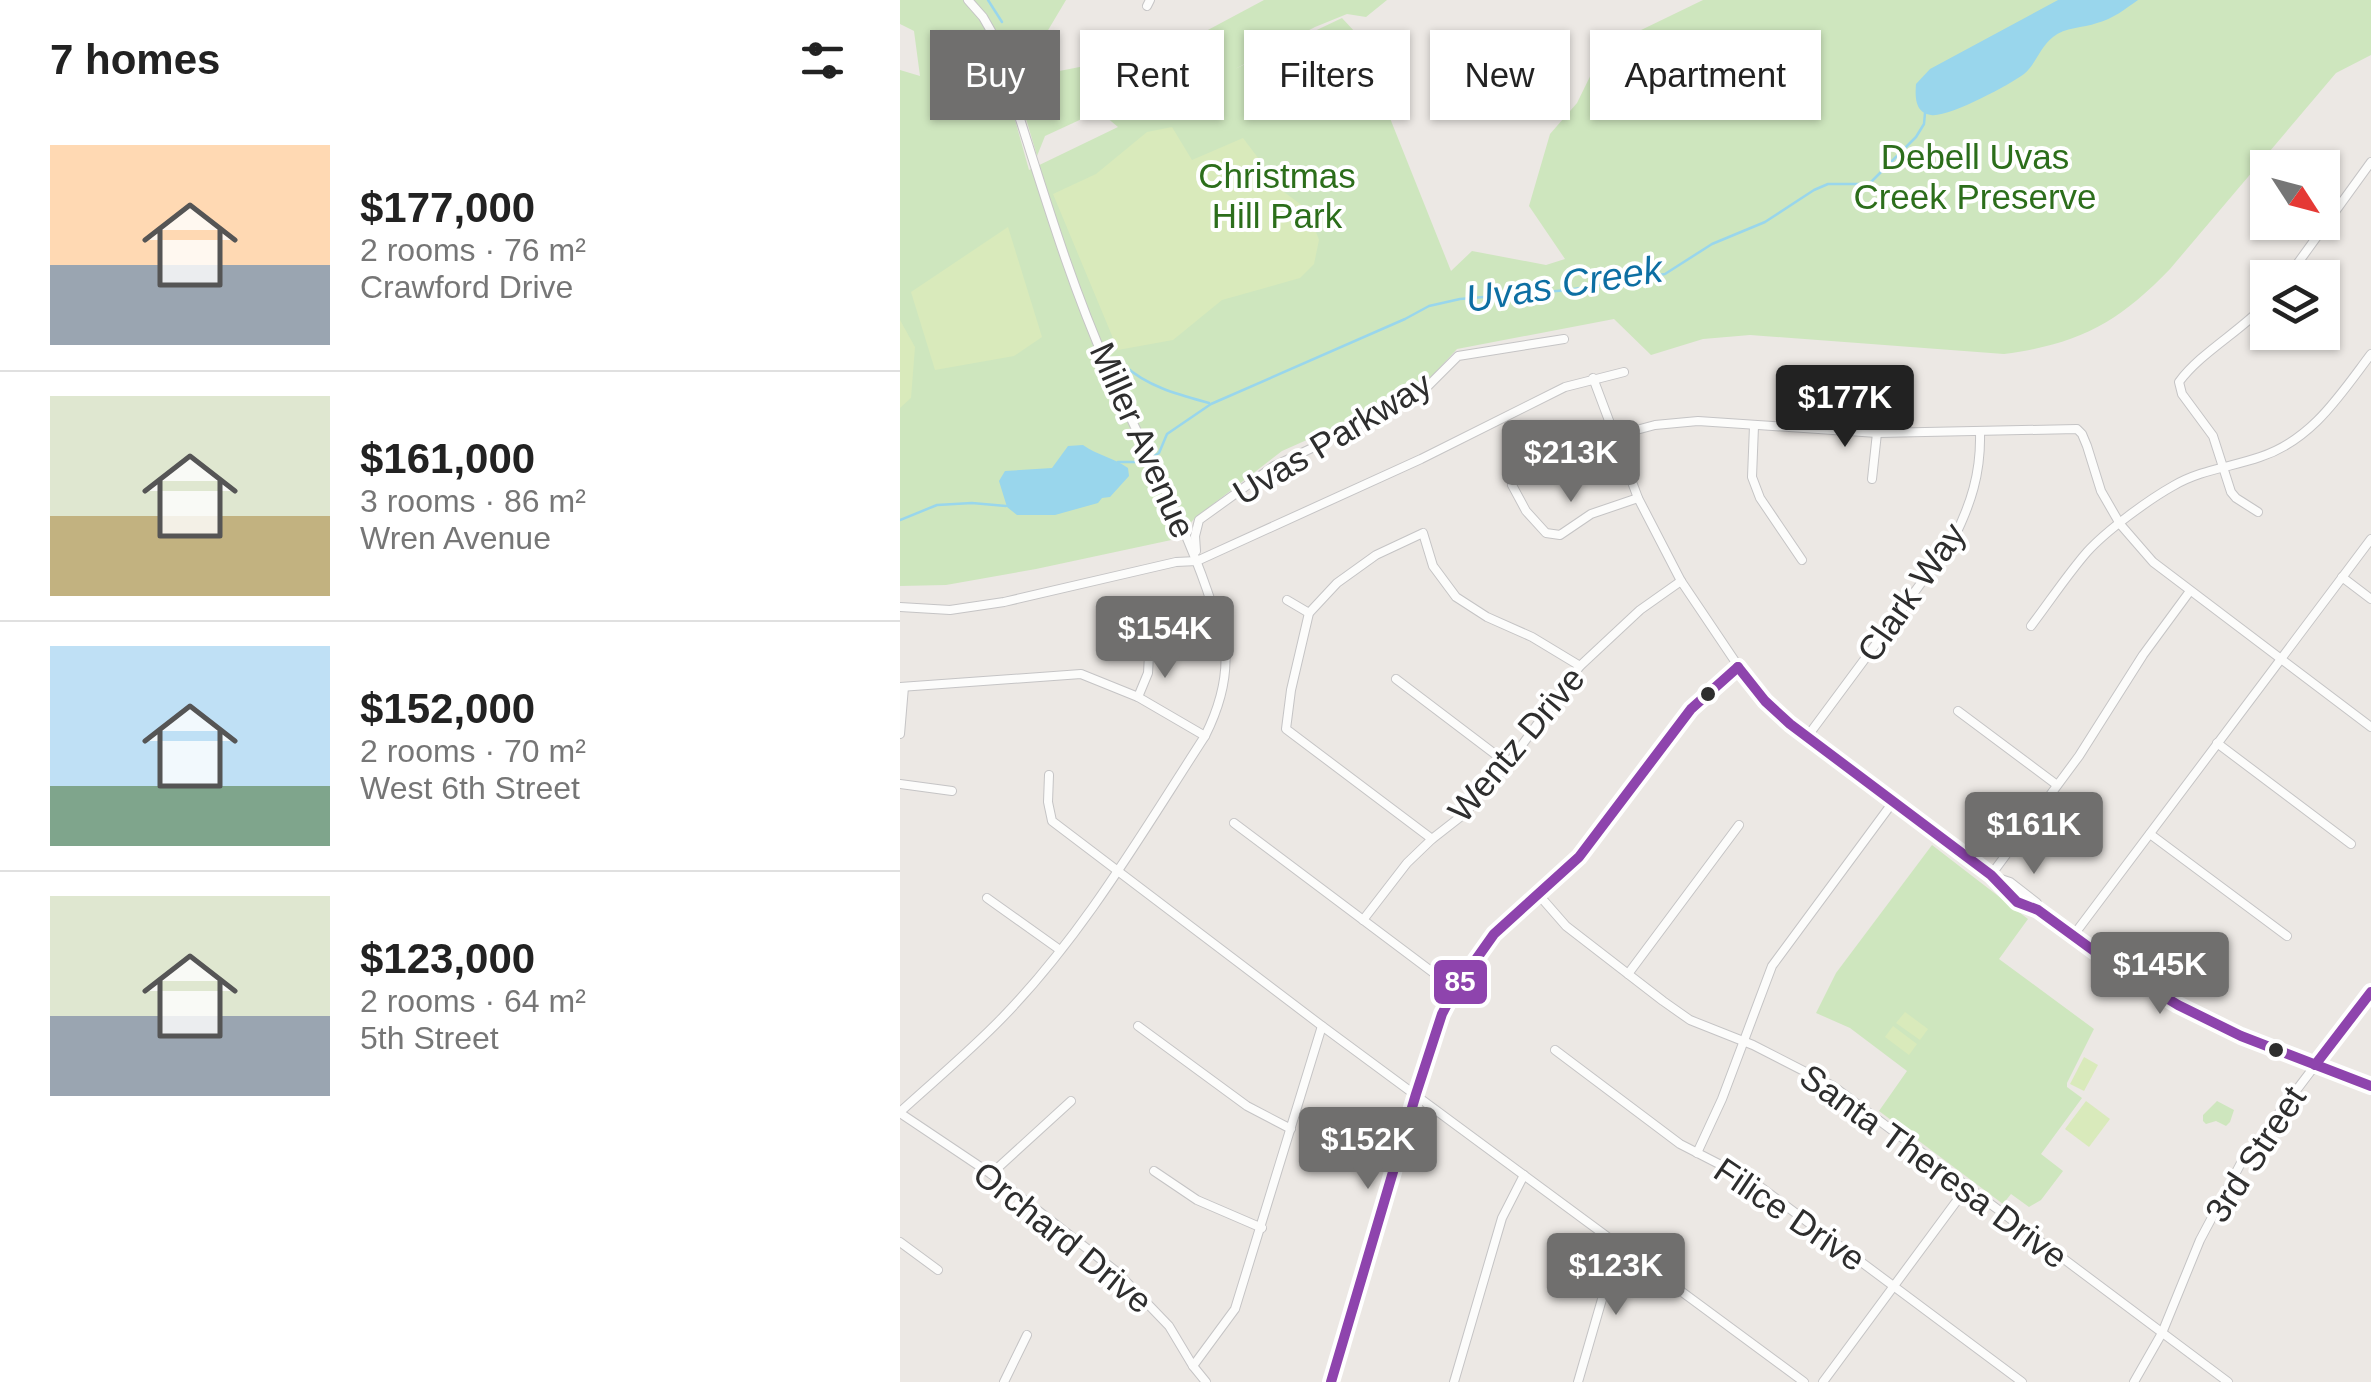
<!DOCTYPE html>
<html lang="en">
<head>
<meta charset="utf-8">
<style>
  body { margin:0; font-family:Helvetica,sans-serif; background:#f6f6f6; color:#222; height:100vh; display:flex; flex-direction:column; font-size:38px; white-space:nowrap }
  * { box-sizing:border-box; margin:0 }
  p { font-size:32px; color:#767676 }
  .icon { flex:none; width:55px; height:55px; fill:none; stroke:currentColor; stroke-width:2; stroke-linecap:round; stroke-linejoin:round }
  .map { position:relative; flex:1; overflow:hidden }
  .details { display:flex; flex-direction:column; background:#fff; width:900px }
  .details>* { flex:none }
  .top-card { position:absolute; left:30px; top:30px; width:950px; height:90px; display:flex; gap:20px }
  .needle { width:65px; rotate:126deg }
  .buttons { position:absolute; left:1350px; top:150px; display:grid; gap:20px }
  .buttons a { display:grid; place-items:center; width:90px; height:90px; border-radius:0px; background:#fff; box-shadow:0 2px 8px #0004; font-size:50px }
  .price { position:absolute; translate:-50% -85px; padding:0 22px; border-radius:10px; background:#706f6e; color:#fff; font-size:32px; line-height:65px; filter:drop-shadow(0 2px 5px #0008) }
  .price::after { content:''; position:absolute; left:50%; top:60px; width:30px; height:22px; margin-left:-15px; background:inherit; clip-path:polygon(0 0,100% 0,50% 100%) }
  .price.on { background:#222; color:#fff }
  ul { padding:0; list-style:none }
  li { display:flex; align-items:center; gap:30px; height:250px; padding:0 50px }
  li+li { border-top:2px solid #e0e0e0 }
  li span { display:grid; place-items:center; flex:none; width:280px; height:200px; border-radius:0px; color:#555 }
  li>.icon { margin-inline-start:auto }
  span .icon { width:120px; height:120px; fill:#fffc; stroke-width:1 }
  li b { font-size:42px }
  h2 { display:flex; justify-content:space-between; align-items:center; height:120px; padding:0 50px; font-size:42px }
  .tag { padding:0 35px; border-radius:0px; background:#fff; box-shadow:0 2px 8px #0004; font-size:35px; line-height:90px }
  .tag.on { background:#706f6e; color:#fff }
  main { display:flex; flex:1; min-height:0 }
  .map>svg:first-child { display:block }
  .green { fill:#cee6be; fill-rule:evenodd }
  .pitch { fill:#d9eabb }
  .water { fill:#99d6ec }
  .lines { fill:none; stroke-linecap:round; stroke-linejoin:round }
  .stream { stroke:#99d6ec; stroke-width:2.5 }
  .minor-casing { stroke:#c5c4c5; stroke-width:10 }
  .minor { stroke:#fcfcfb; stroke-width:8 }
  .bus-1-casing { stroke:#fff; stroke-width:18 }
  .bus-1 { stroke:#8e44ad; stroke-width:10 }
  .bus-dot { fill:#2e2e2e; stroke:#fff; stroke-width:4 }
  .labels { text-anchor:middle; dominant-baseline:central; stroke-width:8; stroke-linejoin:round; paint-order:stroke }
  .park-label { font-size:35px; fill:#2c6e1b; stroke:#fff }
  .street-label { font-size:35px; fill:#2e2e2e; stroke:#fff }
  .water-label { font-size:38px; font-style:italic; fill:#0d6fa3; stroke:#fff }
  .line-badge { stroke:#fff; stroke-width:4 }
  .badge-label { font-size:28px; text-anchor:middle; font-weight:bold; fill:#fff }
</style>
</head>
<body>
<main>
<section class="details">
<h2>7 homes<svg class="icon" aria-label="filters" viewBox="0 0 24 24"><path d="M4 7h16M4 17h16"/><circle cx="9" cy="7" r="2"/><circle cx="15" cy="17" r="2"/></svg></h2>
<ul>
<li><span style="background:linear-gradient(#ffd9b3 60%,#9aa5b1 0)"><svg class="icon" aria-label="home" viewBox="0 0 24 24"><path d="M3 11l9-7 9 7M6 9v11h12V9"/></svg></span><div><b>$177,000</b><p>2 rooms · 76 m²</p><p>Crawford Drive</p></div></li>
<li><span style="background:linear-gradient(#dfe7d0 60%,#c2b280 0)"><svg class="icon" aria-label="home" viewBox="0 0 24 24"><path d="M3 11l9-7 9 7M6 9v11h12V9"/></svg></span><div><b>$161,000</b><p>3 rooms · 86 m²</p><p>Wren Avenue</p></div></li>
<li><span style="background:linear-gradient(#bfe0f5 70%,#7fa58c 0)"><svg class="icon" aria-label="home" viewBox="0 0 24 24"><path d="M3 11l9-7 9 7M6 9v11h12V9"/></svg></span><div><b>$152,000</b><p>2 rooms · 70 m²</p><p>West 6th Street</p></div></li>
<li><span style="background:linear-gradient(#dfe7d0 60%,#9aa5b1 0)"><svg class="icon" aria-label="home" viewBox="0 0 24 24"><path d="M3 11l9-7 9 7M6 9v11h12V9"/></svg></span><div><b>$123,000</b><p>2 rooms · 64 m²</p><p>5th Street</p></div></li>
</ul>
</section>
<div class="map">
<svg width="1471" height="1382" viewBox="0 0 1471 1382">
  <rect width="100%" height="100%" fill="#ece8e4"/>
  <g class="green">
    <path d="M0,0h166l-22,37 -5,38 66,-13 101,-31 58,-31h123l-21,17 -19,-3 -32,13 -80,42 107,-51 14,15 95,238 21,-20 74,14 19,-6 -36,-53 21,-72 27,-31 27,-55 99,-48h668v55l-35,18 -166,196c-52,54 -91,75 -166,85l-254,-19 -47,4 -52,16 -37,-36 -157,30 -25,27 -31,22 -119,53 -87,67 -19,21 -140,30 -90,16 -46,1v-516l20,6 -6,-45 -14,-7zM81,81h34l22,75 8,-20 54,-25 19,16 -89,43 -24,-86z"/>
    <polygon points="1032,845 1128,919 1099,959 1194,1029 1167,1083 1167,1087 1182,1098 1141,1154 1163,1171 1141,1200 1129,1207 1111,1194 1103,1204 979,1111 1007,1071 950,1028 916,1013 936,973"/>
    <polygon points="1317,1101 1334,1110 1330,1122 1326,1126 1316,1121 1306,1124 1303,1121 1303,1115"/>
  </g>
  <g class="pitch">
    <polygon points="272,127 292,160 343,138 384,192 408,210 419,240 414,264 400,278 322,300 273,340 218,350 153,194 196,174 247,132"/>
    <polygon points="108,227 142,337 114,356 35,370 11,292"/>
    <polygon points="0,320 15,347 11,398 0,408"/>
    <polygon points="1005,1012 1028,1029 1020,1040 996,1023"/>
    <polygon points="993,1026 1017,1044 1009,1055 985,1037"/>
    <polygon points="1184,1057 1198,1065 1184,1091 1170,1084"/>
    <polygon points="1186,1101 1210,1119 1189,1147 1165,1129"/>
  </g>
  <g class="water">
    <path d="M1158,0h80c-13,9 -25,19 -41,23 -14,5 -32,4 -44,14 -13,10 -17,27 -29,37 -15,11 -76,44 -93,41 -16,-2 -16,-18 -15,-31l14,-15z"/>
    <path d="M183,445c14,10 31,13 45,23l1,8 -19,21 -8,1 -4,5 -43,12h-38l-10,-8 -8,-26 6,-10 47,-3 16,-22z"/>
  </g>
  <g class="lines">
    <g class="stream">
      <polyline points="88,0 102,22"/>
      <path d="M225,366c23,21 55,29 84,37"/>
      <polyline points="254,456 259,453 267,434 311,404 505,319 529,306 560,299 668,290 765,274 812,244 865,222 914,190 928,184 969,184 1016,137 1024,124 1025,113"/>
      <polyline points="218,462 236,462"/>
      <polyline points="0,520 37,505 72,503 106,506"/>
    </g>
    <defs>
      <g id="minor">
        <polyline points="247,6 250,0"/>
        <polyline points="1387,278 1471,162"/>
        <path d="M693,378l45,120 43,83 70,104 39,39 201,151c11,14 27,34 47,35"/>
        <polyline points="854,426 852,477 860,498 902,560"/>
        <polyline points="714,436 755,425 798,421 977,433 1177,429 1182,434 1187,446 1201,491 1220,524 1253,562 1471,727"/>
        <polyline points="972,479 977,433"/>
        <polyline points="612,485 626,511 646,533 660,535 691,514 738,498"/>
        <path d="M1358,512l-22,-14 -5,-6 -18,-56 -31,-42 -3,-12c21,-29 62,-51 89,-80"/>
        <polyline points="296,551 295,536 299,520 374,466 427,441 524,390 558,356 664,339"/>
        <polyline points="1442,577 1471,599"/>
        <polyline points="387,600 409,613"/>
        <polyline points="0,607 50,610 104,602 276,562 297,561 521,459 665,387 724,372"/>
        <path d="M1131,626c19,-25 36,-51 56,-74 19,-21 61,-52 86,-66 27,-16 58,-19 87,-29 52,-17 80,-62 111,-103"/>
        <polyline points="496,679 608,764"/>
        <polyline points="0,687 181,674 238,697 305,736"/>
        <polyline points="238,697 248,673 249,655"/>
        <polyline points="1058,711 1157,785"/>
        <polyline points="0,734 4,687"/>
        <path d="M907,737l146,-197c18,-36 28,-67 27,-107"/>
        <polyline points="1317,743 1451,844"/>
        <polyline points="149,775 148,802 152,821 422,1026 904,1382"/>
        <polyline points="0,784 52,791"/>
        <polyline points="334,823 555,989"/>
        <polyline points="1250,834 1387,936"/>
        <polyline points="532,839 386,729 391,690 409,613 437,583 476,555 523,533 533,566 556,597 587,617 632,637 680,666"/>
        <polyline points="1091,875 1179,756 1243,655 1290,591"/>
        <path d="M1095,877l15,5 27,21 1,7c51,39 103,77 161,107 55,28 115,46 172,69"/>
        <polyline points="638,894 666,926 763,1001 790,1020 853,1045 933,1086 1328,1382"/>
        <polyline points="87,898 160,950"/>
        <polyline points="463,920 507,863 532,839 564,814 608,764 680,666 740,610 781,581"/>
        <polyline points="1173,936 1471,539"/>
        <polyline points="728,974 839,825"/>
        <polyline points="238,1026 347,1106 391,1129"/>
        <polyline points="655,1050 780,1144 854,1182 1122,1382"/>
        <path d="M0,1112c34,-31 70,-61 102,-94 81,-83 140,-185 203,-282 13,-26 23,-57 20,-88 -2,-19 -12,-39 -18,-58 -26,-76 -67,-147 -99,-222 -48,-108 -78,-225 -117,-337l-8,-14 -15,-17"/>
        <polyline points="0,1113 91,1174 217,1272 269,1326 293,1366 306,1382"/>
        <polyline points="797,1153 822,1099 872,966 993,802"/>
        <polyline points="254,1171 297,1200 362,1228"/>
        <polyline points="91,1174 171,1101"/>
        <polyline points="0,1242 38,1270"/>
        <polyline points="293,1366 335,1309 422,1026"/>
        <polyline points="104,1382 127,1335"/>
        <polyline points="431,1382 516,1094 542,1014 555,989 594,934 679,857 791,709 838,667"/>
        <polyline points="554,1382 602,1218 624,1175"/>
        <polyline points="678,1382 718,1244"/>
        <polyline points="923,1382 1067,1187"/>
        <polyline points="1234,1382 1262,1333 1300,1240 1341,1163 1471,992"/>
      </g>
    </defs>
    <use href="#minor" class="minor-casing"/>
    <use href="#minor" class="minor"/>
    <defs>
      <g id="bus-1">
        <polyline points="838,667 865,701 890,724 1091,875 1117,902 1138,910 1216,967 1278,1005 1341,1036 1471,1086"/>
        <polyline points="1415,1065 1471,992"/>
        <polyline points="431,1382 516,1094 542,1014 555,989 594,934 679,857 791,709 838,667"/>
      </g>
    </defs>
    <use href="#bus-1" class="bus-1-casing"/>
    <use href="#bus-1" class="bus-1"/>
  </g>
  <g class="bus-dot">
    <circle cx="808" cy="694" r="9"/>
    <circle cx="1376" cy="1050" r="9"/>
  </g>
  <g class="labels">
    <g class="park-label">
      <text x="1075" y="156">Debell Uvas<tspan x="1075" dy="40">Creek Preserve</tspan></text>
      <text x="377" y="175">Christmas<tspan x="377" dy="40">Hill Park</tspan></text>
    </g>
    <g class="street-label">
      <text transform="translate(432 438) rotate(-31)">Uvas Parkway</text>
      <text transform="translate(243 440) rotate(66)">Miller Avenue</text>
      <text transform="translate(1011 592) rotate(-55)">Clark Way</text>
      <text transform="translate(616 744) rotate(-50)">Wentz Drive</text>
      <text transform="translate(1355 1154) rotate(-57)">3rd Street</text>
      <text transform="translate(1034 1166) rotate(36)">Santa Theresa Drive</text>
      <text transform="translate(890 1214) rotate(34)">Filice Drive</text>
      <text transform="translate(163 1237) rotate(39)">Orchard Drive</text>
    </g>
    <g class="water-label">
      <text transform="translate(664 284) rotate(-9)">Uvas Creek</text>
    </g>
  </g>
  <rect class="line-badge" x="532" y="958" width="57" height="48" rx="10" fill="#8e44ad"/>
  <g class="badge-label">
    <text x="560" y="991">85</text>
  </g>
</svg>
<div class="buttons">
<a><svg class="needle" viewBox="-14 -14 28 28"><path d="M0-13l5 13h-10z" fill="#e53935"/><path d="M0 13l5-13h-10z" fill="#767676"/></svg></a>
<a><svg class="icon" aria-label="layers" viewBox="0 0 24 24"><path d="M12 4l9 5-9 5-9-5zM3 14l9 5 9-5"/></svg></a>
</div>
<b class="price on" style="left:945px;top:450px">$177K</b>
<b class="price" style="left:671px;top:505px">$213K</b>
<b class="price" style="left:265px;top:681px">$154K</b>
<b class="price" style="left:1134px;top:877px">$161K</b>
<b class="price" style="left:1260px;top:1017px">$145K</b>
<b class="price" style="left:468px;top:1192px">$152K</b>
<b class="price" style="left:716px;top:1318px">$123K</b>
<div class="top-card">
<a class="tag on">Buy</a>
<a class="tag">Rent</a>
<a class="tag">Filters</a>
<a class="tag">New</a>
<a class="tag">Apartment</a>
</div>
</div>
</main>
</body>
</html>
